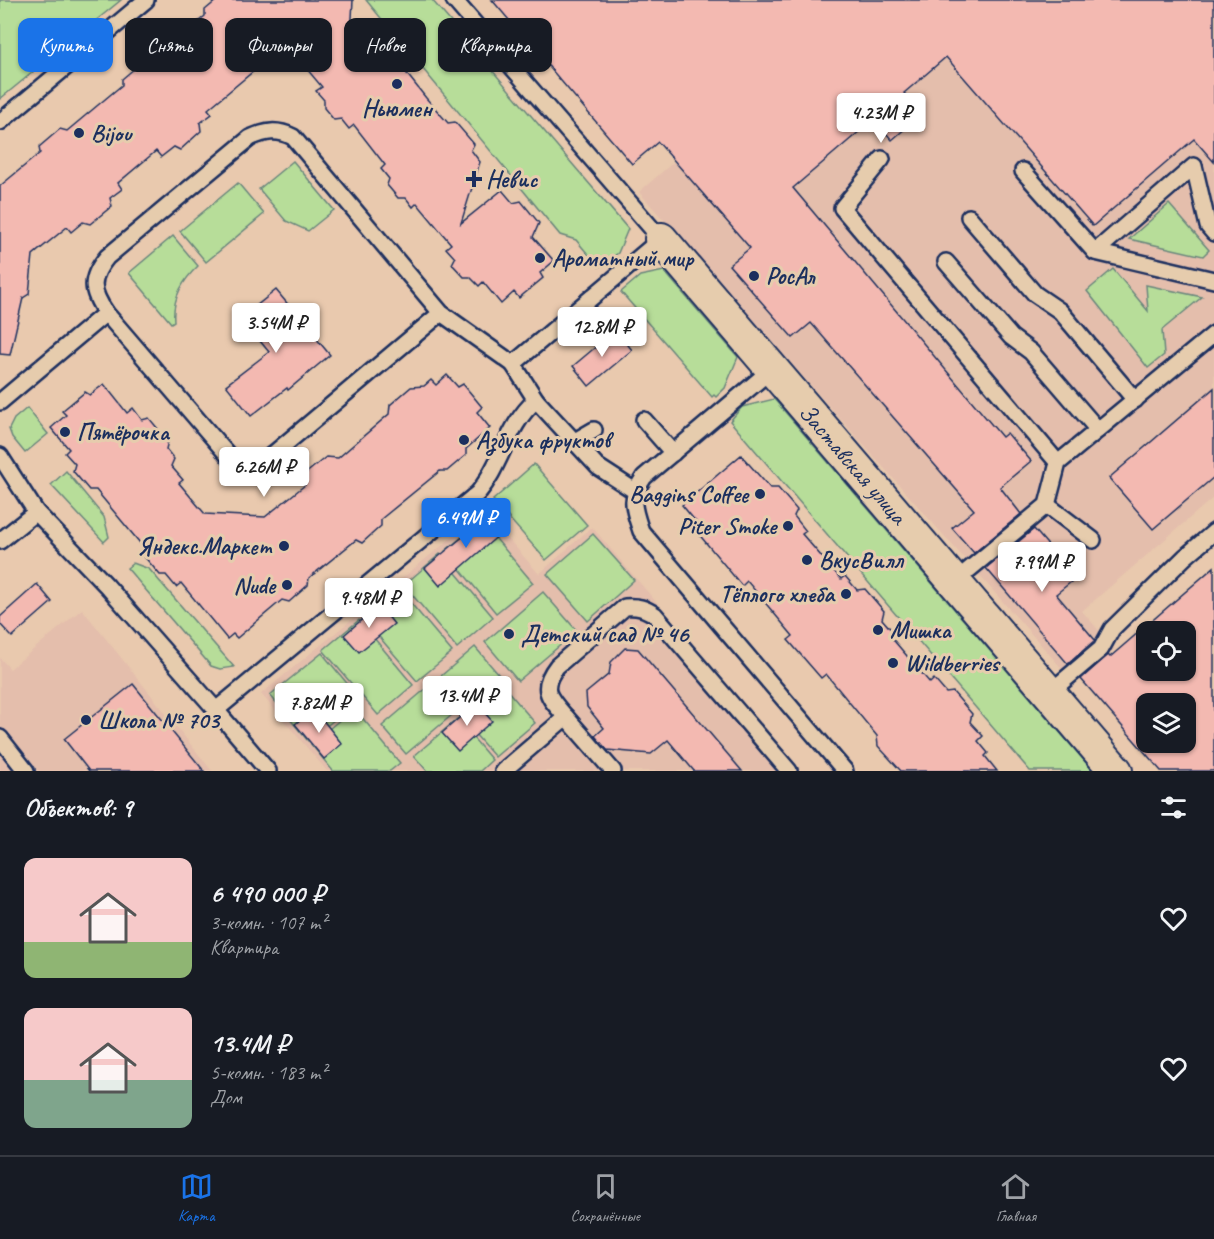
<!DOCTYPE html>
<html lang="ru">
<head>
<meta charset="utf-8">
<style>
  body { margin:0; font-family:Caveat,sans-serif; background:#20242c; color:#f1f3f6; height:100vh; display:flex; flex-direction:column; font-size:22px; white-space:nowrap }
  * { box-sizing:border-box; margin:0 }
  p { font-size:20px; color:#9ea1a6 }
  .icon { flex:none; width:33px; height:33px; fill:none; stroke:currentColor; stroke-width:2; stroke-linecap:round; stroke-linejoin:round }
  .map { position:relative; height:771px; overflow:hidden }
  .drawer { display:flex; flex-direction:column; background:#171b24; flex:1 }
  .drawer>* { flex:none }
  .hud { position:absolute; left:18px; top:18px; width:600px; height:54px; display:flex; gap:12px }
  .fabs { position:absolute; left:1136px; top:621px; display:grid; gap:12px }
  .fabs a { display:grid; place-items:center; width:60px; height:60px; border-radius:12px; background:#171b24; box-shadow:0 2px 4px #0004; font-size:30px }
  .price { position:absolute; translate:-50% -51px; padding:0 14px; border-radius:6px; background:#fff; color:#222; font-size:20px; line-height:39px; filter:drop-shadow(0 2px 3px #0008) }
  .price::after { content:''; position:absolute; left:50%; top:36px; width:18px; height:14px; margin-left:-9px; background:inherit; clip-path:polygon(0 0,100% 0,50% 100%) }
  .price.active { background:#1a73e8; color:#fff }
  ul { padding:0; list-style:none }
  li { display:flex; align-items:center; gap:18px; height:150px; padding:0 24px }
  li span { display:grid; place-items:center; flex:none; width:168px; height:120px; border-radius:12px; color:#555 }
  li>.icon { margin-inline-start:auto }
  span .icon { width:72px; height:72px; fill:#fffc; stroke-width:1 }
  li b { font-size:26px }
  h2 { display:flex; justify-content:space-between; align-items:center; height:72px; padding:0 24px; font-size:26px }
  .tag { padding:0 21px; border-radius:12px; background:#171b24; box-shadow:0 2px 4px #0004; font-size:21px; line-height:54px }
  .tag.active { background:#1a73e8; color:#fff }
  .tabs { display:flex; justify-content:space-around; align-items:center; height:84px; border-top:2px solid #363941; background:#171b24; font-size:16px; color:#9ea1a6 }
  .tabs a { display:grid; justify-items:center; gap:3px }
  .tabs .active { color:#1a73e8 }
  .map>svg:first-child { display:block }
  .built { fill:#e4beac }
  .green { fill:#b7dd99; stroke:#69867c; stroke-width:1.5 }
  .building { fill:#f3b9b1; stroke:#1b2f5e; stroke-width:1.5; fill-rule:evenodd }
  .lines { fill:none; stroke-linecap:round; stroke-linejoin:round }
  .lane-casing { stroke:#1b2f5e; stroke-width:20 }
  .street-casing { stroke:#1b2f5e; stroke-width:36 }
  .lane { stroke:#e6ccad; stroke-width:15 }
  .street { stroke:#e6ccad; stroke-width:32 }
  .poi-dot { fill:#1b2f5e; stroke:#e6ccad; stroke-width:2 }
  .labels { text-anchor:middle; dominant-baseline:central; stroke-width:6; stroke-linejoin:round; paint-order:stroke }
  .poi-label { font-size:24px; font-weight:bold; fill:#1b2f5e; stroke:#e6ccad; text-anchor:start }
  .street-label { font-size:24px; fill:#1b2f5e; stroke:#e6ccad }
</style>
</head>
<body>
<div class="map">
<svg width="1214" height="771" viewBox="0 0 1214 771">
  <rect width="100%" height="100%" fill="#e9c9ae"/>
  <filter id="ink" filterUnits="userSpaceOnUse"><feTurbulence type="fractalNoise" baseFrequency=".0167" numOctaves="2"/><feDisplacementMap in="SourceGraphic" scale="12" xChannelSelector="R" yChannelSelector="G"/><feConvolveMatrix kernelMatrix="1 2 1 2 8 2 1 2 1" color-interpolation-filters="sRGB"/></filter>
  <g filter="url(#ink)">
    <g class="built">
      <polygon points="861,0 1214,0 1214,497 1082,611 1115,649 1074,682 639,192"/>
      <polygon points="484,511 539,574 592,527 801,771 327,771 261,694"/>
      <polygon points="82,609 212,771 0,771 0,658 10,669"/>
    </g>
    <g class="green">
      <polygon points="0,0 121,0 0,99"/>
      <polygon points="366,0 432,0 628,229 618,253 599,267 576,240 560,235"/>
      <polygon points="293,161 334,210 308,231 286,221 259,189"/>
      <polygon points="238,183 264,214 206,262 180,231"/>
      <polygon points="1169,204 1209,250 1203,256 1129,239"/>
      <path d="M173,236l25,30c-16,15 -26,32 -24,55l-3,2 -42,-50z"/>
      <polygon points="1113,269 1148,311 1146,285 1202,297 1162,330 1164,355 1148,368 1087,291"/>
      <polygon points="664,271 738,357 725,388 716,397 714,395 712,397 621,292 640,276"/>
      <polygon points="774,399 1093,771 1030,771 730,421 742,407"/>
      <polygon points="27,408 48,434 25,453 12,437 9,429 14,419"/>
      <polygon points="534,464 587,525 546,560 493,500"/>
      <polygon points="66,471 104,517 109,537 104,542 51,485"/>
      <polygon points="481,521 533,583 496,613 445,551"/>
      <polygon points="593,534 634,580 588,621 547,574"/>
      <polygon points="440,554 493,617 457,648 404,585"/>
      <polygon points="133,563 149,569 234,667 220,669 211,666 127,568"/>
      <polygon points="398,588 452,652 417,681 363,618"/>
      <polygon points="543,592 577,631 518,681 485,642"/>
      <polygon points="359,620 413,685 378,715 323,650"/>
      <polygon points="475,647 499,675 406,754 382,726"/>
      <polygon points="322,653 360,699 308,741 270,695"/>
      <polygon points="501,683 535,723 495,757 460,717"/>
      <polygon points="354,708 400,763 390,771 333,771 311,744"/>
      <polygon points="457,719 492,760 480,771 427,771 414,756"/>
    </g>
    <g class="building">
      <polygon points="217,0 353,0 350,53 373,33 383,45 391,44 409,65 407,74 426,98 448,123 455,122 474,144 471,150 480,162 461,223 502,190 513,203 521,201 539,223 533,237 554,261 540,273 543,278 519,298 514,292 501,304 483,282 479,286 470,277 464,277 452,264 455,258 446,248 451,244 417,203 413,207 406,198 398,198 387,185 389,179 381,169 385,165 354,125 349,129 341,119 334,120 324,108 324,100 316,91 322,87 286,44 208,109 212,114 200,123 201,131 180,150 174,147 161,157 156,151 118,183 122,189 110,198 112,206 90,224 83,222 71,232 67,227 33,255 29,294 23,298 10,355 0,354 0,186 40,153 39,147 60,129 67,131 110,95 122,85 122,79 142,62 148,64 159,54 163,59 197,30 193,26 205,16 205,10"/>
      <polygon points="492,0 1214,0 1214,162 1194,139 1093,226 946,57 904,93 922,114 892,140 874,119 793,188 1002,437 1007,433 1031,461 1000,487 1021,514 974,553 952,528 974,510 811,323 793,338 729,265 750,248 658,142 632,164"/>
      <polygon points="276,290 330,355 288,390 287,388 251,416 226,385 269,352 241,318"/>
      <polygon points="616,330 632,350 589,386 573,366"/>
      <polygon points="447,375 458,387 463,384 482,407 477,412 490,428 466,449 466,455 447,471 440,471 381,519 381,526 362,543 356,540 309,578 308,585 289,602 282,600 237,638 233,634 227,639 181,583 176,587 166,575 160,575 143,555 145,549 96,490 89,490 73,471 75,464 65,453 69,449 51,428 66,415 62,411 85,392 90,395 104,384 127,413 133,408 142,420 149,418 168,441 166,449 174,459 171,466 183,480 179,483 205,514 265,517 305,485 305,474 326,457 338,458 389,414 390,405 411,387 424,386 431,380 436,385"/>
      <polygon points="1214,388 1214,477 1153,529 1109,478"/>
      <polygon points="741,455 770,488 778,488 797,510 794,516 806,531 802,534 841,579 845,576 857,590 865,589 884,611 882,619 894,633 890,636 930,683 934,679 946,693 953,692 972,714 970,722 983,736 978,741 988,753 985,756 997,771 901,771 878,746 877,736 826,674 821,678 788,640 793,636 747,581 742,586 697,532 701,528 682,505"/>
      <polygon points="493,512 507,528 440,586 425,568"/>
      <polygon points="1034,529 1076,578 1056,594 1095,640 1068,664 986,568"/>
      <path d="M1214,567v204h-53l-80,-92 27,-24 2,2zM1146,632h39v38h-39zM1146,704h39v38h-39z"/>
      <polygon points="37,584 52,602 12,637 0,624 0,617"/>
      <polygon points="379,605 394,624 359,652 344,635"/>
      <polygon points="625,648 638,649 742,771 694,771 668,740 651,754 607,750 595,736 604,728 587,707 586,693 609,674 611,662"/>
      <polygon points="133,684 204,771 89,771 64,739"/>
      <polygon points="476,703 492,721 458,751 442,733"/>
      <polygon points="314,709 342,744 324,759 295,724"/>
    </g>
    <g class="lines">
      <defs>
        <g id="lane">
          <polyline points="0,122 146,0"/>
          <polyline points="882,159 842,208 1058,463"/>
          <polyline points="1023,171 1095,252 1214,280"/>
          <polyline points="969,217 1035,294 1060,311 1135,400"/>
          <polyline points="1095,252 1194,166 1208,226 1214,233"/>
          <polyline points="946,262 1011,337 1031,352 1098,430"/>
          <path d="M441,313l-176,148c-13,6 -20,7 -32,0l-127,-148c-15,-22 -17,-34 1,-56l143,-119c16,-7 27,-9 43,-1l148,176 72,51 148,-125 -207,-239"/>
          <path d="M772,369l-128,108c-15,22 -11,30 -3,54l204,240"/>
          <polyline points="536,400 598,467 635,491"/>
          <polyline points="0,402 106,313"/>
          <polyline points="644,420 673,453"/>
          <polyline points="575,441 594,430"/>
          <path d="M0,456l36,56 71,74 109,124 262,-217c24,-29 29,-68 58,-93l-23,-36"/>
          <polyline points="1047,505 1093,540"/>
          <polyline points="0,541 36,512"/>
          <polyline points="954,582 1047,505 1058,463 1214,334"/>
          <polyline points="1049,693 1101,649 1112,629 1185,557 1214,532"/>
          <polyline points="216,710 268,771"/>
          <path d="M566,717c-17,-19 -27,-28 -9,-51l68,-59c13,-1 20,1 30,8l134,156"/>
          <polyline points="0,738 26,771"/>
          <polyline points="503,771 566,717 613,771"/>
        </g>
        <polyline id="street" points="661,239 1116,771"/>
      </defs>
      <use href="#lane" class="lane-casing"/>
      <use href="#street" class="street-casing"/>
      <use href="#lane" class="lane"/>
      <use href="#street" class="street"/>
    </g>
  </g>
  <g class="poi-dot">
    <circle cx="397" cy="84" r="6"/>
    <circle cx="79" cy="133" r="6"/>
    <path d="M471 170h6v6h6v6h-6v6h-6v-6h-6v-6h6z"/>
    <circle cx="540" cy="258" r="6"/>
    <circle cx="754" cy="276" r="6"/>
    <circle cx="65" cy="432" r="6"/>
    <circle cx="464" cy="440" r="6"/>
    <circle cx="760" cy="494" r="6"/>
    <circle cx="788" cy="526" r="6"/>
    <circle cx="284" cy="546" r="6"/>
    <circle cx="807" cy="560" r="6"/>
    <circle cx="287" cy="585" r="6"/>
    <circle cx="846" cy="594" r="6"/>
    <circle cx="878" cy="630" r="6"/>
    <circle cx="509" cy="634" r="6"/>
    <circle cx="893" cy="663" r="6"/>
    <circle cx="86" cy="720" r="6"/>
  </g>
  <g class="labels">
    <g class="poi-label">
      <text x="397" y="108" text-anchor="middle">Ньюмен</text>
      <text x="91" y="133">Bijou</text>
      <text x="486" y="179">Невис</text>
      <text x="552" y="258">Ароматный мир</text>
      <text x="766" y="276">РосАл</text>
      <text x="77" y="432">Пятёрочка</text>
      <text x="476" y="440">Азбука фруктов</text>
      <text x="748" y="494" text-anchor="end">Baggins Coffee</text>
      <text x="776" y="526" text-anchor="end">Piter Smoke</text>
      <text x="272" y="546" text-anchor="end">Яндекс.Маркет</text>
      <text x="819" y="560">ВкусВилл</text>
      <text x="275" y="585" text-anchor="end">Nude</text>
      <text x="834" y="594" text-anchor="end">Тёплого хлеба</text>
      <text x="890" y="630">Мишка</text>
      <text x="521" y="634">Детский сад № 46</text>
      <text x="905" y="663">Wildberries</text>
      <text x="98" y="720">Школа № 703</text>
    </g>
    <g class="street-label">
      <text transform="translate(853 464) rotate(49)">Заставская улица</text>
    </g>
  </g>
</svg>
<div class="fabs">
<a><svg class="icon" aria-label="locate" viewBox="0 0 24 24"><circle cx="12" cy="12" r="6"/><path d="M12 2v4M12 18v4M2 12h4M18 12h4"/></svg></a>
<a><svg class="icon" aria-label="layers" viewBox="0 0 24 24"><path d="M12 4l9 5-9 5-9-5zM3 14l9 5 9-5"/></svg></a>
</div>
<b class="price" style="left:881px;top:144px">4.23M ₽</b>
<b class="price" style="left:276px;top:354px">3.54M ₽</b>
<b class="price" style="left:602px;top:358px">12.8M ₽</b>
<b class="price" style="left:264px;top:498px">6.26M ₽</b>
<b class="price active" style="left:466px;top:549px">6.49M ₽</b>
<b class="price" style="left:1042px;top:593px">7.99M ₽</b>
<b class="price" style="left:369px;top:629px">9.48M ₽</b>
<b class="price" style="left:467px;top:727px">13.4M ₽</b>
<b class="price" style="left:319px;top:734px">7.82M ₽</b>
<div class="hud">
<a class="tag active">Купить</a>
<a class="tag">Снять</a>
<a class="tag">Фильтры</a>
<a class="tag">Новое</a>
<a class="tag">Квартира</a>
</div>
</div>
<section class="drawer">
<h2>Объектов: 9<svg class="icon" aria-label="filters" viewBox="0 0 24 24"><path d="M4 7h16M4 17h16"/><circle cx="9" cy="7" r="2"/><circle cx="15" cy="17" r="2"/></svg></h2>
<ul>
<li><span style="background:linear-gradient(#f6c9c9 70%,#8fb573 0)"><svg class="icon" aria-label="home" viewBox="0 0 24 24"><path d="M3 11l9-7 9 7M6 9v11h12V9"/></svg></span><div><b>6 490 000 ₽</b><p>3-комн. · 107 m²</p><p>Квартира</p></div><svg class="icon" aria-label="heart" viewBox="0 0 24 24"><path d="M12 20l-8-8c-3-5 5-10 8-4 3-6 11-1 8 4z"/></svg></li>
<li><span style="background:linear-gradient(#f6c9c9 60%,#7fa58c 0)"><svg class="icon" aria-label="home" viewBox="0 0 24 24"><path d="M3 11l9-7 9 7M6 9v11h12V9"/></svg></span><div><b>13.4M ₽</b><p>5-комн. · 183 m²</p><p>Дом</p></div><svg class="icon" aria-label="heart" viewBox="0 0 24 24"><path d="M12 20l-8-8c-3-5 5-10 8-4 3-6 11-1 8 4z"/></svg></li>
</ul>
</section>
<nav class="tabs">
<a class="active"><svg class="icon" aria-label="map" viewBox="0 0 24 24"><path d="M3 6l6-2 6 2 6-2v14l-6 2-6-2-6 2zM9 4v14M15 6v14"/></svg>Карта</a>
<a><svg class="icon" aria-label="saved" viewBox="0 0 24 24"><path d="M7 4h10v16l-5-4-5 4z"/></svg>Сохранённые</a>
<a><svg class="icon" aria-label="home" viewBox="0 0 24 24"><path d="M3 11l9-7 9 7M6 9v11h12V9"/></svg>Главная</a>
</nav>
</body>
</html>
